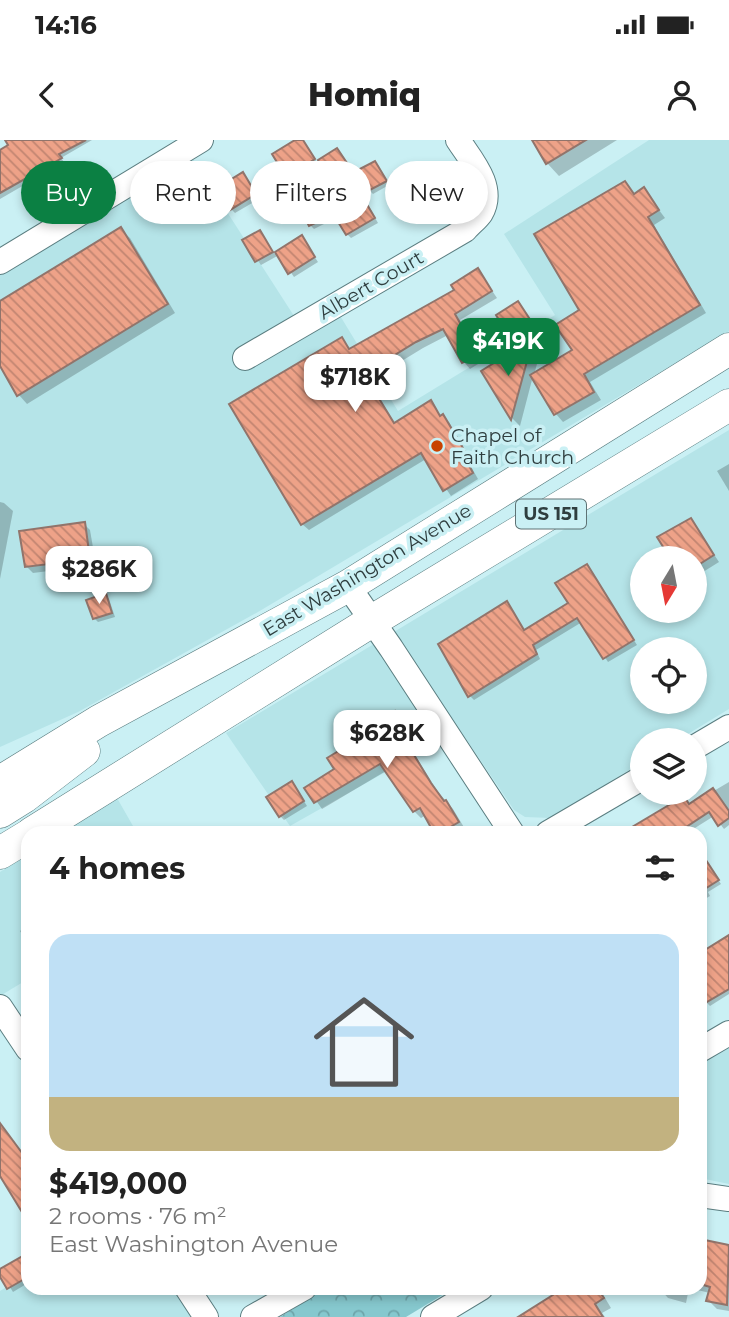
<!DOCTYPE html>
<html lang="en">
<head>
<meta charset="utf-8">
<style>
  body { margin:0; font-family:Montserrat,sans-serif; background:#f2f2f2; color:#222; height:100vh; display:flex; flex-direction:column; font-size:26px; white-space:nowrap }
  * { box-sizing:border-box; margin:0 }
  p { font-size:23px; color:#767676 }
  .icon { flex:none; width:38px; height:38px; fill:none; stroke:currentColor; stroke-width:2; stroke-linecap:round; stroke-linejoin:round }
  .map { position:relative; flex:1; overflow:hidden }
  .side { position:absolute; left:21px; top:686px; width:686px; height:469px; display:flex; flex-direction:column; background:#fff; border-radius:21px; box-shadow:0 4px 10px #0003 }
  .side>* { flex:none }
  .banner { position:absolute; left:21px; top:21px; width:688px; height:63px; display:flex; gap:14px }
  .needle { width:46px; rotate:190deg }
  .controls { position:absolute; left:630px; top:406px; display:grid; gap:14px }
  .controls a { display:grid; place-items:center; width:77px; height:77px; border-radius:50%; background:#fff; box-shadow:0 4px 10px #0003; font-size:35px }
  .price { position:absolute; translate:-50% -60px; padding:0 16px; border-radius:14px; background:#fff; color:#222; font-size:23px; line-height:46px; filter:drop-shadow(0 2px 4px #0008) }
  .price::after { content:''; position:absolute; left:50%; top:42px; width:21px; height:16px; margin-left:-10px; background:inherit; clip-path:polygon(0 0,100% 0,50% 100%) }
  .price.current { background:#0b8043; color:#fff }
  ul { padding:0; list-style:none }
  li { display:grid; align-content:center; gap:14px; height:371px; padding:0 28px }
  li+li { border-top:2px solid #e0e0e0 }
  li span { display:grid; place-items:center; height:217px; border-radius:21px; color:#555 }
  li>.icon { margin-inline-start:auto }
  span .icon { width:126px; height:126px; fill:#fffc; stroke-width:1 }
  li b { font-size:30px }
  h2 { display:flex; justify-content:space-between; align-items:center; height:84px; padding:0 28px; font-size:30px }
  .pill { padding:0 24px; border-radius:32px; background:#fff; box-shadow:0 4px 10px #0003; font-size:24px; line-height:63px }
  .pill.current { background:#0b8043; color:#fff }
  .status { display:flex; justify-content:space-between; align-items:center; height:49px; padding:0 35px; background:#fff; direction:ltr }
  .status svg { height:19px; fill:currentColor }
  header { display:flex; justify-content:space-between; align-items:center; height:91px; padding:0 28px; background:#fff; font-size:32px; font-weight:800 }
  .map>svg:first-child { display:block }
  .built { fill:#b5e4e8; fill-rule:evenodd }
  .park { fill:url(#park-crowns) }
  .shadow { fill:#0003 }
  .building { fill:url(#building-back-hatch); stroke:#91746b; stroke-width:2 }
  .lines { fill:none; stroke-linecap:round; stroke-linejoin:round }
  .minor-casing { stroke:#5b7e81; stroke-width:26 }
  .major-casing { stroke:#5b7e81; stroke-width:33 }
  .minor { stroke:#fff; stroke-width:24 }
  .major { stroke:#fff; stroke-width:32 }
  .poi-dot { fill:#c84200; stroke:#caf0f4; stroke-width:2.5 }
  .labels { text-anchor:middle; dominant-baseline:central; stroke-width:7; stroke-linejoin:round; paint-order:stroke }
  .shield { fill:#caf0f4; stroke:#5e7375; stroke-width:2 }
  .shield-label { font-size:18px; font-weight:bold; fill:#2f3e3f }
  .street-label { font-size:19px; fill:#2f3e3f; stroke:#caf0f4 }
  .poi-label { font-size:19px; fill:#2f3e3f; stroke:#caf0f4; text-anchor:start }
</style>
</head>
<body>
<div class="status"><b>14:16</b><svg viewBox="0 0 49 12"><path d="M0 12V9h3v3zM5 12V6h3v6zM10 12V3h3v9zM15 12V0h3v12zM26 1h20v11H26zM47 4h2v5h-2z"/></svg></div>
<header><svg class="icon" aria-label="back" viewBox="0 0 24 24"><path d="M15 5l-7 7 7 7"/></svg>Homiq<svg class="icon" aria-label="person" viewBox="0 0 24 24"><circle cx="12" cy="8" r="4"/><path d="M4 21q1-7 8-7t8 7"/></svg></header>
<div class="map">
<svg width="729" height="1177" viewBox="0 0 729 1177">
  <defs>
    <pattern id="park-crowns" width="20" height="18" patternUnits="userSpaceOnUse" patternTransform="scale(1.75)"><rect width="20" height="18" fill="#86c8ce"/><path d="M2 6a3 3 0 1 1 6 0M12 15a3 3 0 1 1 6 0" fill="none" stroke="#6ea4a9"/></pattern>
    <pattern id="building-back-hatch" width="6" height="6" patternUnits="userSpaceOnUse" patternTransform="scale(1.75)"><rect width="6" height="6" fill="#eea288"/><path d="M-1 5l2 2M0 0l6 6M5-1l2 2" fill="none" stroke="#c18571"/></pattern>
  </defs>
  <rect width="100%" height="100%" fill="#caf0f4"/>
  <g class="built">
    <polygon points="649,0 729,0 729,191 258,472 78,572 0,607 0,132 191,16 305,193 339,174 398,271 555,175 504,94"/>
    <path d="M729,290v279l-51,31h-36v22l-91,56 -26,-1 -11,-7 -54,-80 -170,96 -64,-93zM642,418h53v53h-53zM642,509h53v53h-53z"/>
    <polygon points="117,658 137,693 61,693"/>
    <polygon points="28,714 28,839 0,856 0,732"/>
    <polygon points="729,901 729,1044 700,1038 700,918"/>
    <polygon points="28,1134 28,1148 174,1148 193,1177 0,1177 0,1151"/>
  </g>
  <polygon class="park" points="326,1148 454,1148 406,1177 280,1177"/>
  <g class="shadow">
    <polygon points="7,0 92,0 61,18 64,22 0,59 0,12 11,6"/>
    <polygon points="299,0 305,3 318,24 291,40 287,36"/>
    <polygon points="534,0 617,0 559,36 547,23"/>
    <polygon points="338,11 350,29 333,39 320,20"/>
    <polygon points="375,23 389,45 373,54 369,50"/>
    <polygon points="418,27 434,51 411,66 406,62"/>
    <polygon points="243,34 259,59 235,73 231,69"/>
    <polygon points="625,43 635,55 644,50 665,78 654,85 706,173 590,242 601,260 563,282 556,274 533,236 520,286 513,279 484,231 523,207 537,224 534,235 574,211 581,170"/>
    <polygon points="317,59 330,81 314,89 310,85"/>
    <polygon points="366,62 378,83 351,98 347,94"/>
    <polygon points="121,90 130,98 175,173 27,264 19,255 0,223 0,163"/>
    <polygon points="260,92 275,114 302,98 318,122 294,137 279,115 261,125 245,101"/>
    <polygon points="478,130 497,158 460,180 483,221 470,229 464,222 448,195 423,208 369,241 395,284 430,263 441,277 449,282 471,321 469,323 478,339 451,356 426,319 309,390 302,384 342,199 351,210 457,151"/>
    <polygon points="520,165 533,186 513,199 511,197"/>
    <polygon points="729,324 729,351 717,331"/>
    <polygon points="0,362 4,363 13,371 0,439"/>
    <polygon points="691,380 719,422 695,437 695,418 672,418 660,398"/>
    <polygon points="84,384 90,390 96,425 33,433 26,426"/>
    <polygon points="587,426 637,505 608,522 582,482 536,510 540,519 474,560 470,556 525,492 571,463"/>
    <polygon points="105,455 109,459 115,477 98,482 94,478"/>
    <polygon points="394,574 419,609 413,612 438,652 453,669 465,689 458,693 436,693 426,675 421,678 414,671 386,631 322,669 307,648 336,629"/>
    <polygon points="729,642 729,685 724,689 714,676 687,693 638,693 684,658 690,665"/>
    <polygon points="295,647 307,666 284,680 280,676"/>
    <polygon points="713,732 721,744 708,752 710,756 700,762 700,734"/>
    <polygon points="28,785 28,804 20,791"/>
    <polygon points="729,797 729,854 710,866 706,862 700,866 700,814"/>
    <polygon points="700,1101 729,1107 729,1171 717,1169 708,1160 710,1153 689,1148 686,1163 668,1158 660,1149 660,1148 700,1148"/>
    <polygon points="18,1127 28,1143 13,1152 0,1131"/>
    <polygon points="566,1148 599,1148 611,1168 602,1173 605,1177 521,1177"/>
  </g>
  <g class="building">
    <polygon points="5,0 86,0 59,14 62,18 0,53 0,10 8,5"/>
    <polygon points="295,0 303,0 315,19 286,37 272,14"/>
    <polygon points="532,0 586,0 546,24"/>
    <polygon points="337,8 349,26 330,39 318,20"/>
    <polygon points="375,21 387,41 368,51 356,31"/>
    <polygon points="418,25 431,46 405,63 392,41"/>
    <polygon points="243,32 256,54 230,70 217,48"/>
    <polygon points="625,41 634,54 644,47 659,70 648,77 700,165 584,234 594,252 554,275 530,235 572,210 555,185 579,170 534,94"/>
    <polygon points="362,56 375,78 346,95 332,72"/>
    <polygon points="317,57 328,77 309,86 299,67"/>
    <polygon points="121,87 168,164 17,256 0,226 0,161"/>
    <polygon points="260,90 273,112 255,122 242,100"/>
    <polygon points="302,95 315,117 288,134 275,112"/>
    <polygon points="478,128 492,151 455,174 478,215 462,223 443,189 416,202 364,234 394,283 431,260 440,276 443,274 467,315 464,316 473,333 443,351 421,313 301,385 229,264 342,197 349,209 454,150 451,145"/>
    <polygon points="518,161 533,184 510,198 496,175"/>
    <polygon points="523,205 529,214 511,280 481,231"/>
    <polygon points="691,378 714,415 695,427 695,418 670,418 657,397"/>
    <polygon points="85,382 90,419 25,427 19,391"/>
    <polygon points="587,424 634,500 603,519 577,478 533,505 537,514 468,557 438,504 507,461 524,490 568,463 555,443"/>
    <polygon points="106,453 112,473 93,479 86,460"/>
    <polygon points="395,571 413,602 408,605 431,643 444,661 446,660 459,682 440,693 434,693 420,668 413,672 380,624 314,663 304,648 334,629 327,618 345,607 343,603"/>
    <polygon points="292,641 304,661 279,677 266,657"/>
    <polygon points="713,648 729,671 729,678 718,686 709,672 677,693 622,693 684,656 689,664"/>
    <polygon points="700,711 719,740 700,752"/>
    <polygon points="729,795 729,849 700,866 700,813"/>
    <polygon points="0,983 28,1021 28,1082 0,1036"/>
    <polygon points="700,1099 729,1105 727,1165 706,1161 710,1147 700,1144"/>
    <polygon points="28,1113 28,1137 7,1149 0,1137 0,1129"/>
    <polygon points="564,1148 597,1148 604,1158 595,1164 603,1177 518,1177"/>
  </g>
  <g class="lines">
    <defs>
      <g id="minor">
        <polyline points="0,122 201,0"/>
        <path d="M245,218l220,-128c5,-6 12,-11 16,-17 15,-26 -10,-53 -23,-73"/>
        <polyline points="348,446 391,508 512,693"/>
        <polyline points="695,607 729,587"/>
        <polyline points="548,693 642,638"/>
        <polyline points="0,867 28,909"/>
        <polyline points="700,910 729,893"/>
        <polyline points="700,1055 729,1059"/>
        <polyline points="187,1148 206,1177"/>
        <polyline points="253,1177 304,1148"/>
        <polyline points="433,1177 481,1148"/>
      </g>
      <g id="major">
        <polyline points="0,642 99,581 348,446 729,209"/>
        <polyline points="0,672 24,657 84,611"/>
        <polyline points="32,693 372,481 729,265"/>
        <polyline points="0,713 28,696"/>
      </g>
    </defs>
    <use href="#minor" class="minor-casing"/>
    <use href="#major" class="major-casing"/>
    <use href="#minor" class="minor"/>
    <use href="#major" class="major"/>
  </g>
  <circle class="poi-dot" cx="437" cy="306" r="7"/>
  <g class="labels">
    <rect class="shield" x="516" y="359.5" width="70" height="29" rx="5"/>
    <g class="shield-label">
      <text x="551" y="374">US 151</text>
    </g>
    <g class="street-label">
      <text transform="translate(371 145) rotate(-30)">Albert Court</text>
      <text transform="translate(367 430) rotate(-31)">East Washington Avenue</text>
    </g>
    <g class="poi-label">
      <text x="451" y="295">Chapel of<tspan x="451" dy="22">Faith Church</tspan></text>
    </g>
  </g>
</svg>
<div class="controls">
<a><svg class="needle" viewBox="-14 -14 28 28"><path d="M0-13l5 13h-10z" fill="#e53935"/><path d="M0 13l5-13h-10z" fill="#767676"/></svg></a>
<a><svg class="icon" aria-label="locate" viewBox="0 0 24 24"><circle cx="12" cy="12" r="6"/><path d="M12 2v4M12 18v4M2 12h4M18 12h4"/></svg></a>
<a><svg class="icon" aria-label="layers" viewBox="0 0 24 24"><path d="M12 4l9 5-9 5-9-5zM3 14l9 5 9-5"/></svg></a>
</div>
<b class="price current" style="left:508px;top:238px">$419K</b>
<b class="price" style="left:355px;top:274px">$718K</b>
<b class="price" style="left:99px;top:466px">$286K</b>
<b class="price" style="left:387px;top:630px">$628K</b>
<div class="banner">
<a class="pill current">Buy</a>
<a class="pill">Rent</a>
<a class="pill">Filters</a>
<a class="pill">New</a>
</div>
<section class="side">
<h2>4 homes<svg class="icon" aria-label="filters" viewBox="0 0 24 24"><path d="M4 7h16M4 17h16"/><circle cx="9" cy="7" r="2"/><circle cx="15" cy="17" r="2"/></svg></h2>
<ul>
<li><span style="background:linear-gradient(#bfe0f5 75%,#c2b280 0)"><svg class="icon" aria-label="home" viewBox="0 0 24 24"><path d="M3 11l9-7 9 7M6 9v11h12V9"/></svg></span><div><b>$419,000</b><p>2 rooms · 76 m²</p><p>East Washington Avenue</p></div></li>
</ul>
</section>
</div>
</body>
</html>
